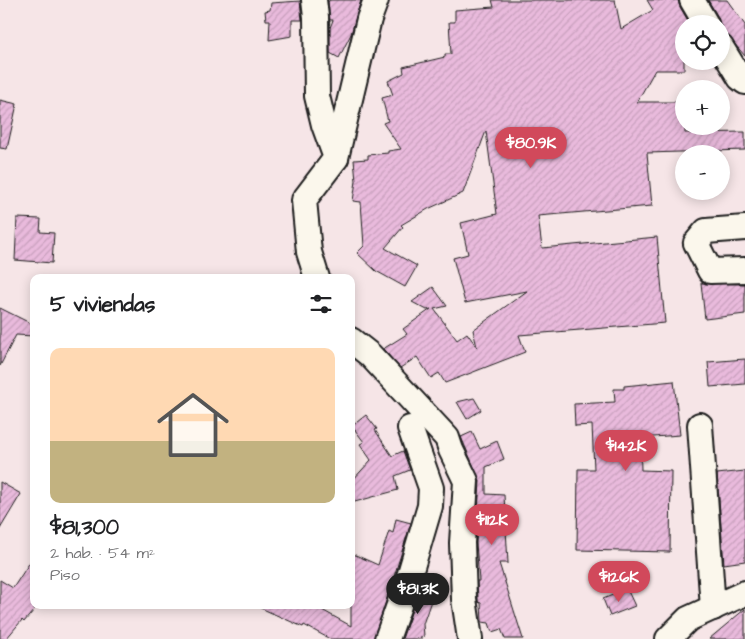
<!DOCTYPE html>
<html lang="es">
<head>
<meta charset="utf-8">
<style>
  body { margin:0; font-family:"Architects Daughter",sans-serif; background:#f2f2f2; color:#202124; height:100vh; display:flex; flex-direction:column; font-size:19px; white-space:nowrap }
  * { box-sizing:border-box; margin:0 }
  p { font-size:16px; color:#757577 }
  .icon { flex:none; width:28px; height:28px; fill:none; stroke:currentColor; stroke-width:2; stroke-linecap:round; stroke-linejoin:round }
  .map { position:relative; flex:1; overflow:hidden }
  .details { position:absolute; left:30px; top:274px; width:325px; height:335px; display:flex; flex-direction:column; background:#fff; border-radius:10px; box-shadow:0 2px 12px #0003 }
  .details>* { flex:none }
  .controls { position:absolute; left:675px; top:15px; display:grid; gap:10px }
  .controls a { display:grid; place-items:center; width:55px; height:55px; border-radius:50%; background:#fff; box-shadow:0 2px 12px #0003; font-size:25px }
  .price { position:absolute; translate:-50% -42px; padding:0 11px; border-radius:18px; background:#d1495b; color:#fff; font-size:16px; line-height:32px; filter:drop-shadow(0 1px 2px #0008) }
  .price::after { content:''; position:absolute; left:50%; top:30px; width:15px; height:11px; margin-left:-8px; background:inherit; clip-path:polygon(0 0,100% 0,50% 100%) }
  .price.current { background:#222; color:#fff }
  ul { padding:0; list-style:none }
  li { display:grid; align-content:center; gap:10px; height:265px; padding:0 20px }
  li+li { border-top:1px solid #e0e0e0 }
  li span { display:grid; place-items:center; height:155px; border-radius:10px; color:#555 }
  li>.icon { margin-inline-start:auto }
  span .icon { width:90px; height:90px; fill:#fffc; stroke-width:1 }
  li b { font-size:21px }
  h2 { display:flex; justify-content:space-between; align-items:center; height:60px; padding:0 20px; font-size:21px }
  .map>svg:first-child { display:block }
  .building { fill:url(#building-hatch); stroke:#1c1c1c }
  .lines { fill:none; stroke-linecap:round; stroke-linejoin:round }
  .street-casing { stroke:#1c1c1c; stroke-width:28 }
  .street { stroke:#fbf7ec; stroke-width:24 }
</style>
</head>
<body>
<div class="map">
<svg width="745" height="639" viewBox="0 0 745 639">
  <defs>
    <pattern id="building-hatch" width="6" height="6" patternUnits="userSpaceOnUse" patternTransform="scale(1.25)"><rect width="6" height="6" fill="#e9badc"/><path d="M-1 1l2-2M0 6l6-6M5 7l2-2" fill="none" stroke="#c79fbc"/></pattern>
  </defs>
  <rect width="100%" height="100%" fill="#f6e5e7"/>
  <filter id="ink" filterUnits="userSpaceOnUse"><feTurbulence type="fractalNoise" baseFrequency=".02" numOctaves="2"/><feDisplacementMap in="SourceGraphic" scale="10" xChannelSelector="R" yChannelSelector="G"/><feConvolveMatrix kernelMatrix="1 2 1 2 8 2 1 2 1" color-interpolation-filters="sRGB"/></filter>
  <g filter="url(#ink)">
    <g class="building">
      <polygon points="331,0 361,0 351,34 339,58 330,53 330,28 333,20 330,20 328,1"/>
      <polygon points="492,0 615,0 621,29 653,10 647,0 678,0 680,7 690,24 684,24 684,70 655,70 637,102 684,102 685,133 745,132 745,150 647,153 652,206 538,216 542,248 657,237 665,323 519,335 525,352 445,383 439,373 431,378 417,357 400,368 383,349 407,334 403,329 431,309 427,310 412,302 433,287 447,306 434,309 457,340 467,333 477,347 473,330 527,291 465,303 453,258 468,254 461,223 497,214 486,131 463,193 428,209 401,225 403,227 385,248 417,266 405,287 376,271 357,253 364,246 361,202 353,201 356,181 354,160 368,159 368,155 388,153 388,151 401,149 383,123 388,121 382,98 393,95 388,81 404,73 403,67 445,57 445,54 451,54 449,22 455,22 455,10 494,7"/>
      <polygon points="708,0 727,0 745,25 745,56 721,28 721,24 720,24 718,17"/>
      <polygon points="300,1 302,20 292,20 292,36 269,40 270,20 266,20 265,11 270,10 271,3"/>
      <polygon points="0,100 17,104 7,149 0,148"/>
      <polygon points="17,218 41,219 40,232 54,233 52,263 15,260"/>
      <polygon points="701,283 745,284 745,314 705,319"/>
      <polygon points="0,308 34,325 34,336 16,335 0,366"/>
      <polygon points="745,359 745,384 710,387 708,362"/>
      <polygon points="674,381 680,435 640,438 641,470 671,471 670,552 577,550 578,469 594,469 592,425 575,426 574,404 615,402 614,389 624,389 624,386"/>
      <polygon points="474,398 481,410 467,419 457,402"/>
      <polygon points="366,415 377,429 375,430 392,456 403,451 410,470 395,476 398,490 351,503 351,482 371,460 360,444 364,442 352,426"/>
      <polygon points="472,432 480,449 497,441 504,459 486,467 486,494 504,495 508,563 499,563 523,639 505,639 501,629 492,632 489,623 482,622 481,603 478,602 478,598 477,581 479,581 476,543 480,481 461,437"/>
      <polygon points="745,471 745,561 724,564 717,474"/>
      <polygon points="0,482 21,494 0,529"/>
      <polygon points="396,519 411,523 374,639 330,639 304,625 303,627 254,605 313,605 351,626 351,553 378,565 389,531 393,533"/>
      <polygon points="34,556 34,610 24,622 22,620 6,639 0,639 0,580 13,588"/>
      <polygon points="420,587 434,592 423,624 424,636 421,637 421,639 402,639"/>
      <polygon points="627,589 635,606 610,616 603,599"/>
      <polygon points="745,609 745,639 709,639"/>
    </g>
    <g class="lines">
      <defs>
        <g id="street">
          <polyline points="314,0 316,17 317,96 324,125 336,158 304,200 309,252 317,278"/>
          <polyline points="692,0 706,24"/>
          <polyline points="721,47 740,78 745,82"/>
          <polyline points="336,158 369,19 376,0"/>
          <polyline points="745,228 706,231 696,243 710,271 745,270"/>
          <polyline points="351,340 370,355 447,438 451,450 466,481 462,543 464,599 470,639"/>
          <polyline points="700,425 713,608"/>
          <polyline points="387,639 409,577 430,506 431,488 410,428"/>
          <polyline points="668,639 688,619 745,593"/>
        </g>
      </defs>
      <use href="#street" class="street-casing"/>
      <use href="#street" class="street"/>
    </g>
  </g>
</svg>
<div class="controls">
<a><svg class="icon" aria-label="locate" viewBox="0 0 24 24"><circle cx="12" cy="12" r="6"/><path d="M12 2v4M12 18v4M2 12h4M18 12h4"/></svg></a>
<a>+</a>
<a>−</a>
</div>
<b class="price" style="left:531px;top:169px">$80.9K</b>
<b class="price" style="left:626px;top:472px">$142K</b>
<b class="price" style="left:492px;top:546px">$112K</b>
<b class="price" style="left:619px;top:603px">$126K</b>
<b class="price current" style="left:418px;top:615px">$81.3K</b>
<section class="details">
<h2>5 viviendas<svg class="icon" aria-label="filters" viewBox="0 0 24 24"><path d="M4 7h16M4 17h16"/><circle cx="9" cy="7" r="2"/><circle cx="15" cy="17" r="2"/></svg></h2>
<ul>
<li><span style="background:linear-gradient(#ffd9b3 60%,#c2b280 0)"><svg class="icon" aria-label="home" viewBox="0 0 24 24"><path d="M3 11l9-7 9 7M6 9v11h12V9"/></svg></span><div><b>$81,300</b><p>2 hab. · 54 m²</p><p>Piso</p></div></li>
</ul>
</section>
</div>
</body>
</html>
